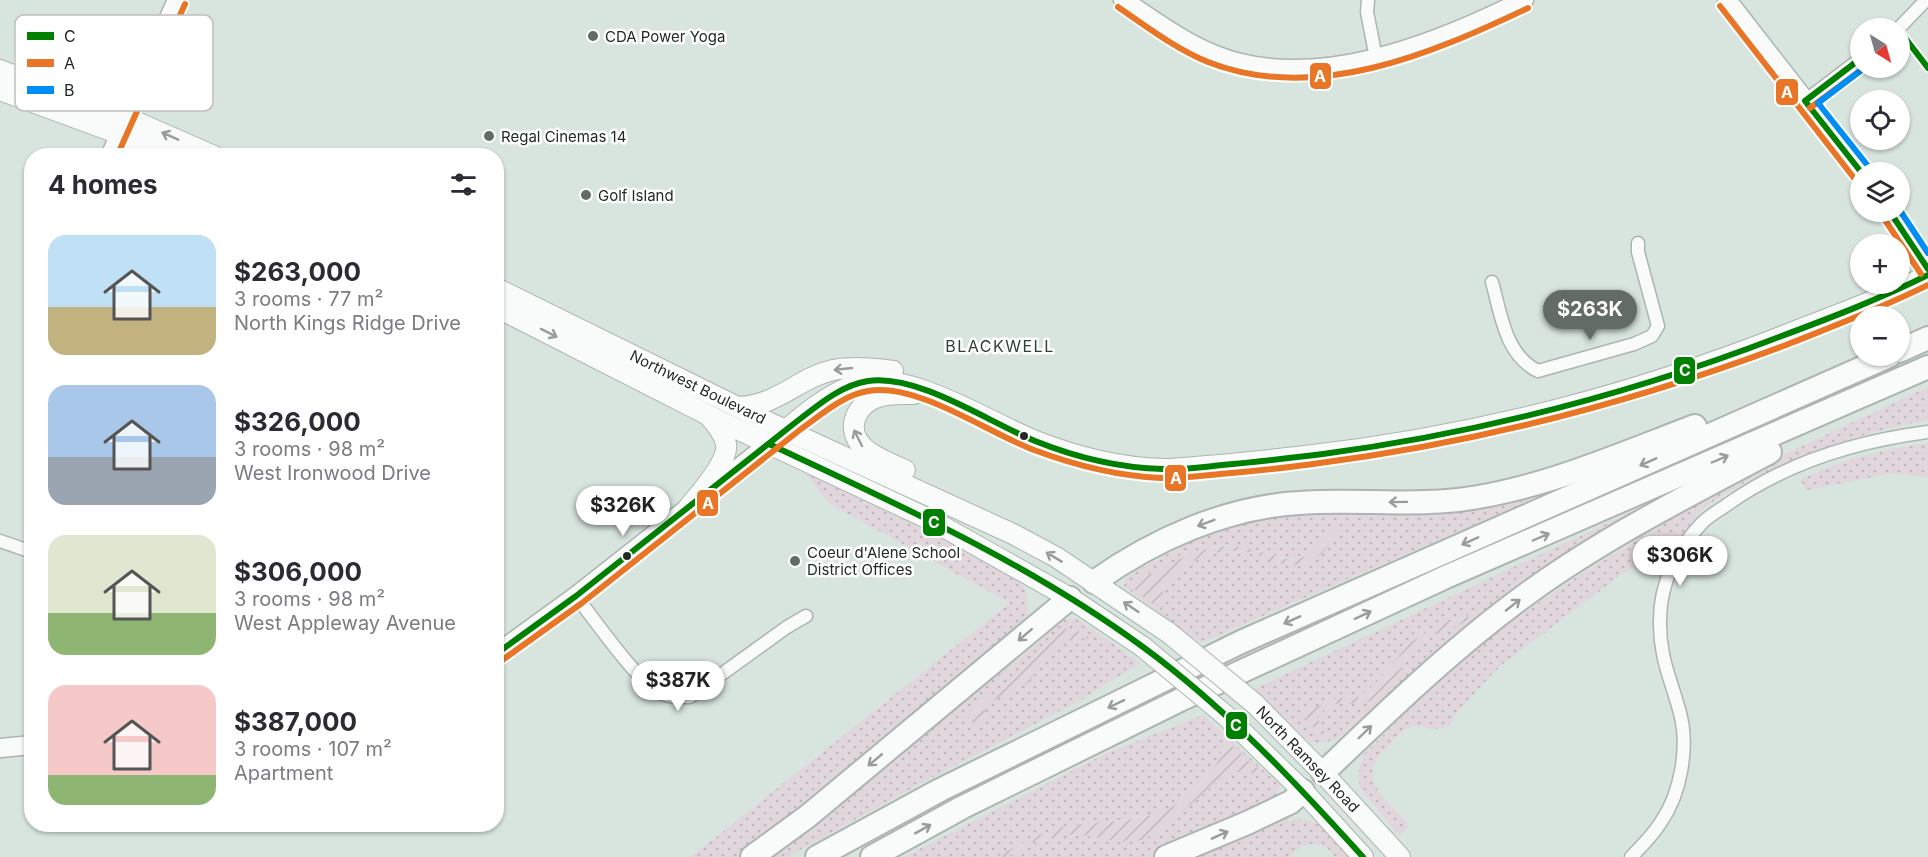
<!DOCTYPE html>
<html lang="en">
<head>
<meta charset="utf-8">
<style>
  body { margin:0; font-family:Inter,sans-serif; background:#f7f7f7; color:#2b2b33; height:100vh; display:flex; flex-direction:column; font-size:22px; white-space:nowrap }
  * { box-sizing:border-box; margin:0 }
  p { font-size:20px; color:#7c7c81 }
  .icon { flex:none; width:33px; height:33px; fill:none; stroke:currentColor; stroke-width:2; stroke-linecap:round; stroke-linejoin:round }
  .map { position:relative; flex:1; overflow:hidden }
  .side { position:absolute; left:24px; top:148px; width:480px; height:684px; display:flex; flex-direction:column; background:#fff; border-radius:24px; box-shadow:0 2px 4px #0004 }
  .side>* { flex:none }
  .needle { width:39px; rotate:143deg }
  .tools { position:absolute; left:1850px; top:18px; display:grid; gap:12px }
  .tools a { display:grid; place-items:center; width:60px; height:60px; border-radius:50%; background:#fff; box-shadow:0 2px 4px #0004; font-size:30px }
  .price { position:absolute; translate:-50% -51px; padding:0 14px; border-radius:21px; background:#fff; color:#222; font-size:20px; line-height:39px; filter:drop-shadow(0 2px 3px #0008) }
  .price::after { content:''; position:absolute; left:50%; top:36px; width:18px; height:14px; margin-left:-9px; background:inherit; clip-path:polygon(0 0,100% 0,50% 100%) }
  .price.selected { background:#626b66; color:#fff }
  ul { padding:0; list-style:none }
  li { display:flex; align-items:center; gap:18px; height:150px; padding:0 24px }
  li span { display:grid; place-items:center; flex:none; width:168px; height:120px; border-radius:18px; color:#555 }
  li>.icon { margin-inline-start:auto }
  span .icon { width:72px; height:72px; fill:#fffc; stroke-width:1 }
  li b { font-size:26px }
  h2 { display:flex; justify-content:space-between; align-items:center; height:72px; padding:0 24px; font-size:26px }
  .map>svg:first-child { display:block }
  .grass { fill:url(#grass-dots); fill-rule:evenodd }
  .garden { fill:url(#garden-furrows) }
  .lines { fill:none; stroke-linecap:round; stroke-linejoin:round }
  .street-casing { stroke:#acb5b0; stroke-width:15 }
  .secondary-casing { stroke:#acb5b0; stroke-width:21 }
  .primary-casing { stroke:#acb5b0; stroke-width:22 }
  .highway-casing { stroke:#acb5b0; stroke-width:26 }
  .street { stroke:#f9fbfa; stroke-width:12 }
  .secondary { stroke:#f9fbfa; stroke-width:18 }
  .primary { stroke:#f9fbfa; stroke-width:20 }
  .highway { stroke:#f9fbfa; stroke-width:22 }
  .primary-bridge-casing { stroke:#acb5b0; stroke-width:22; stroke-linecap:butt }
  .primary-bridge { stroke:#f9fbfa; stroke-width:20 }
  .bus-1-casing { stroke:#fff; stroke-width:10 }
  .bus-2-casing { stroke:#fff; stroke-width:10 }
  .bus-3-casing { stroke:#fff; stroke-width:10 }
  .bus-1 { stroke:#008000; stroke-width:6 }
  .bus-2 { stroke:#e97627; stroke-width:6 }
  .bus-3 { stroke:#008ef5; stroke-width:6 }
  .oneway { stroke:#989d9b }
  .poi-dot { fill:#626b66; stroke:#fff; stroke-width:2 }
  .bus-dot { fill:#222a26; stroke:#fff; stroke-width:2 }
  .labels { text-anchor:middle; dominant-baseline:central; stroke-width:5; stroke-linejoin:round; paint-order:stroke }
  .poi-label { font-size:15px; fill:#222a26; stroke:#fff; text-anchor:start }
  .street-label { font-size:15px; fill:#222a26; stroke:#fff }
  .neighbourhood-label { font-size:16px; letter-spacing:1.5px; fill:#2e4037; stroke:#fff }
  .key { fill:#fff; stroke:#bdbfbe; stroke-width:1.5 }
  .key-label { font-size:16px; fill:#222a26 }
  .line-badge { stroke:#fff; stroke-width:2 }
  .badge-label { font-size:16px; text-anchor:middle; font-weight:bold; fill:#fff }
</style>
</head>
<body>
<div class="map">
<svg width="1928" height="857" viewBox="0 0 1928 857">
  <defs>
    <pattern id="grass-dots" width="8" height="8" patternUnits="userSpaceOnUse" patternTransform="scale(1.5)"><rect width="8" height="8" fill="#e1d6db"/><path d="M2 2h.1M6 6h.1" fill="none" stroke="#c1b8bc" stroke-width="1.8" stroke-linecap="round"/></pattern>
    <pattern id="garden-furrows" width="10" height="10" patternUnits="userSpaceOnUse" patternTransform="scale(1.5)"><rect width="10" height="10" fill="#e1d6db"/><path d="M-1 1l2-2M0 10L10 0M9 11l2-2" fill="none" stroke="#c1b8bc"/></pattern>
  </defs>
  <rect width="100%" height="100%" fill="#d8e4de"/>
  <g class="grass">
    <path d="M1928,387v33c-74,13 -158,43 -220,85 -13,10 -20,22 -28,35 -2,5 -5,12 -9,16 -9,8 -19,7 -30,8 -6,1 -11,5 -16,8l-125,94 -44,47 -6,13c-5,1 -13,3 -18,3 -7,-1 -11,-5 -18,-3 -11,2 -19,13 -26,20 -36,34 -1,52 21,80l-9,10 -39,-46c-4,-13 -2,-23 3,-36l63,-62 43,-39 36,-28 72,-49 132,-81 67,-37z"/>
    <path d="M1928,443v34l-35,-4 -86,17 -7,-10c39,-20 85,-31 128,-37z"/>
    <polygon points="804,472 946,540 1019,582 1026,590 1028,619 742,857 691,857 1010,603 830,504"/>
    <path d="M1546,491l-1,3 -345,149 -76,-57 2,-8 7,-5 55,-30 49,-17 36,-10zM1221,545c12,0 23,2 34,5 23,6 45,16 64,-4 -5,9 -8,16 -18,19 -15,3 -31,-6 -45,-10 -27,-9 -61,-2 -82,19 -10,10 -15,23 -10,37l-21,-39 11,3c20,-14 42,-25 67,-30z"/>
    <path d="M1644,506l2,5 -310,229 -19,3 -7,-1 -56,-53zM1468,615l1,4c-7,4 -13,8 -20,11 -11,4 -22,5 -31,12 -12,10 -13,18 -19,31 -5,10 -17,21 -27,27 -20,11 -33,-9 -55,17l9,17 -2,4 -21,-20h-11l45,-20 23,-1 16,-14 34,-40 24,-16z"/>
    <path d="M1076,618l64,45 -61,38 -161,84 -131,72h-18l105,-81 75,-62 61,-48 54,-46zM1084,633l5,5c-14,-1 -29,3 -39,14 -5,4 -7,10 -11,15 -15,14 -33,26 -50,38l-4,4v13l-15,-13c26,-17 56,-33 71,-61z"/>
    <path d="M1203,715l75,68 2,3 -3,6 3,5 -132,60h-140c31,-24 71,-28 108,-15l85,-46 22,-20 9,-4 12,-2 15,6 5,-2 -35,-31 -7,7 -5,14 -11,13 -18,19 -17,12 -21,8 -85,11 -30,9 -38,21h-93l203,-104z"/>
    <path d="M1285,816l3,5c11,-2 20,-3 30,3l30,33h-13c-12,-18 -33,-17 -45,0h-95z"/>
  </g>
  <g class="garden">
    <path d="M1337,529c-4,16 -22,35 -39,36 -15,2 -30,-7 -44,-11 -28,-8 -60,1 -81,21 -11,11 -13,23 -9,38l-28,-22 -4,-7 1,-4 10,-9 11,4c30,-21 61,-35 98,-26 13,3 27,11 41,10 26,-2 26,-24 44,-30z"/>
    <path d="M1468,615l1,4c-6,4 -13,8 -20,11 -11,4 -22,5 -31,12 -12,10 -13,18 -19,31 -5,10 -17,22 -27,27 -21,11 -35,-8 -55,17l10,20 -2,1 -22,-20 -10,1 -2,-1 46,-20 23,-1 16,-14 34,-40 24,-16z"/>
    <path d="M1068,628l16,5 7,6c-16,-2 -33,2 -43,15 -7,8 -11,19 -19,27 -10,11 -36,15 -43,27 -2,4 -1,10 -1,14l-4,3 -8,-1 -5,-7 2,-7c17,-12 36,-23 51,-37 17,-15 24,-37 47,-45z"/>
    <path d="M1229,743l35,31 -5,2c-13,-6 -22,-6 -36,0l-63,55 -19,9 -25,2 -10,-3 -30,-5 -32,4 -23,9 -13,10h-11c22,-13 46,-26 71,-31 34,-6 73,-2 104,-19 17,-9 32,-25 43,-41 5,-8 8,-16 14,-23z"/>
  </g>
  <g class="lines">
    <defs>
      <g id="street">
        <polyline points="1368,0 1367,12 1376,58"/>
        <polyline points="1899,28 1926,0"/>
        <polyline points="1805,101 1860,59"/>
        <polyline points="107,156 117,133"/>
        <path d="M1492,282c9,32 13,73 46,89l96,-27 18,-8 6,-10 -20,-74v-9"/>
        <polyline points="0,541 32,552"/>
        <path d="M576,596c18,23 63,88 86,98 10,4 18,3 28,3l97,-70 19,-11"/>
        <path d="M1631,857c11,-11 22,-22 30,-35 20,-29 28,-75 19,-109 -9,-34 -21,-56 -20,-93 0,-37 17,-71 42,-97 8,-8 18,-13 26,-19 58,-41 130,-63 200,-72"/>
      </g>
      <g id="secondary">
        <path d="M1123,0c29,19 58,41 90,54 98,41 223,-10 311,-54"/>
        <polyline points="1727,0 1861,172"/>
        <polyline points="119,130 177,0"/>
        <polyline points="1890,212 1928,269"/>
        <polyline points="496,654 576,596 769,444"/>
        <polyline points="0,748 32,745"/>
      </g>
      <g id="primary">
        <polyline points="0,70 125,117 214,156"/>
        <polyline points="0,90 117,133 171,156"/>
        <polyline points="496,288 768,422 1013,534 1056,557 1169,633"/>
        <polyline points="496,307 720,421 933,521 1070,598 1143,647"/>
        <path d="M739,407c40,-2 59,-29 94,-37 20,-4 40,-2 60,1"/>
        <path d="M769,444c27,-22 57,-51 91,-61 48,-13 127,38 173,57 40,16 87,28 131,29 14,0 29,-2 43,-3 33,-3 65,-6 98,-10 173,-20 331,-61 493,-126 44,-17 88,-33 130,-55"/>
        <path d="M905,470c-14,-6 -30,-12 -41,-22 -21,-19 -7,-47 18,-52 10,-3 22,-2 32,-2"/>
        <path d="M688,508c11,-14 41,-45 38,-64 -2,-11 -10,-20 -17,-28"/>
        <polyline points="1255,704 1323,773 1400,857"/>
        <polyline points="1225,715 1303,791 1363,857"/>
      </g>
      <g id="highway">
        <polyline points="1899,351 1928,338"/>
        <path d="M1094,582c59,-42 132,-75 205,-79 52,-4 106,3 159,-3 82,-10 160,-45 237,-74"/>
        <path d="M1323,773c67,-64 133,-128 208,-182 75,-54 158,-96 239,-139"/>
        <polyline points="752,857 808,816 1070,598"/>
        <polyline points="817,857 940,790 1241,642 1889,356"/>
        <polyline points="872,857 963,807 1180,700 1448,576 1928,367"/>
        <polyline points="1166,857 1247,823 1291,802 1303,791"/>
      </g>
    </defs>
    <use href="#street" class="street-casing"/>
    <use href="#secondary" class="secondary-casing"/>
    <use href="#primary" class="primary-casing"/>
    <use href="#highway" class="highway-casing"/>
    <use href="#street" class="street"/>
    <use href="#secondary" class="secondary"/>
    <use href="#primary" class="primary"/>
    <use href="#highway" class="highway"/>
    <defs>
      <g id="primary-bridge">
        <polyline points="1169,633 1255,704"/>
        <polyline points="1143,647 1225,715"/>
      </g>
    </defs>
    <use href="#primary-bridge" class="primary-bridge-casing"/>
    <use href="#primary-bridge" class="primary-bridge"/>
    <defs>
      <g id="bus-1">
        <polyline points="1899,30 1928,68"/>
        <polyline points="1860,59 1805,101 1861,172"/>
        <polyline points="1890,212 1928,269"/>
        <path d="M769,444c128,60 260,119 374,203 82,60 152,135 220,210"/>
        <path d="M496,654l80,-58 220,-174c21,-16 45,-37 72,-41 51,-7 120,41 167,60 40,16 85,27 128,28 20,1 40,-2 59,-4 34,-3 68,-7 101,-11 157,-21 308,-60 456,-117 51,-19 101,-38 149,-62"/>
      </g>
      <g id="bus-2">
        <polyline points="1720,6 1854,178"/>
        <path d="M1118,7c29,20 58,42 90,55 107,42 223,-8 320,-54"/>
        <polyline points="1810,108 1864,68"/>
        <polyline points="117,156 185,4"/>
        <polyline points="1883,217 1921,274"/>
        <path d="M501,661l81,-58 219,-174c20,-14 42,-34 67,-38 49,-9 120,42 166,59 40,15 84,26 127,28 19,1 40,-2 59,-4 34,-3 67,-6 100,-11 162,-21 314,-61 466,-118 48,-19 96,-37 142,-60"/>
      </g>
      <g id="bus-3">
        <polyline points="1864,68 1818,103 1868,166"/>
        <polyline points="1899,209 1928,253"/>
      </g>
    </defs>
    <use href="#bus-1" class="bus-1-casing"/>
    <use href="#bus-2" class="bus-2-casing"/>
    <use href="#bus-3" class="bus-3-casing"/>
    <use href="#bus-1" class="bus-1"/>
    <use href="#bus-2" class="bus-2"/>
    <use href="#bus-3" class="bus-3"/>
  </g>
  <defs><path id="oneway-shaft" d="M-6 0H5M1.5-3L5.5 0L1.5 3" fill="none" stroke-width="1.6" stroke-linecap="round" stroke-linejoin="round" transform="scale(1.5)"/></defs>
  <g class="oneway">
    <use href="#oneway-shaft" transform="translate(170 136) rotate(-156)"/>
    <use href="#oneway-shaft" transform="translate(549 333) rotate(27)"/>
    <use href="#oneway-shaft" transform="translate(843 369) rotate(174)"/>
    <use href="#oneway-shaft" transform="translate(858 438) rotate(-117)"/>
    <use href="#oneway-shaft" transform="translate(1720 459) rotate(-23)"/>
    <use href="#oneway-shaft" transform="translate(1648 462) rotate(156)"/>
    <use href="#oneway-shaft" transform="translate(1398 502) rotate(179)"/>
    <use href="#oneway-shaft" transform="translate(1206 523) rotate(159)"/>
    <use href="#oneway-shaft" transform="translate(1541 537) rotate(-23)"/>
    <use href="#oneway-shaft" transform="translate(1470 541) rotate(156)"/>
    <use href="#oneway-shaft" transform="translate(1054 557) rotate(-149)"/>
    <use href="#oneway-shaft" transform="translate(1513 605) rotate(-38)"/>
    <use href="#oneway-shaft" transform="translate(1131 607) rotate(-146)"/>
    <use href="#oneway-shaft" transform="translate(1363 615) rotate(-25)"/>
    <use href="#oneway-shaft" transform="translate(1292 620) rotate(156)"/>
    <use href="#oneway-shaft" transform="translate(1025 635) rotate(139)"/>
    <use href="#oneway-shaft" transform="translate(1116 704) rotate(154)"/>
    <use href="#oneway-shaft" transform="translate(1365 732) rotate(-44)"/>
    <use href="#oneway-shaft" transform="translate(875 760) rotate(140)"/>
    <use href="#oneway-shaft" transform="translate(923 829) rotate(-29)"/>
    <use href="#oneway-shaft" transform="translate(1220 835) rotate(-24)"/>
  </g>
  <g class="poi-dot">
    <circle cx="593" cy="36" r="6"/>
    <circle cx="489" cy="136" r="6"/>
    <circle cx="586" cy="195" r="6"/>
    <circle cx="795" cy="561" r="6"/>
  </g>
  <g class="bus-dot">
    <circle cx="1024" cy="436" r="5"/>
    <circle cx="627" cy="556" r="5"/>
  </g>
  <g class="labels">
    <g class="poi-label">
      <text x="605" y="36">CDA Power Yoga</text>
      <text x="501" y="136">Regal Cinemas 14</text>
      <text x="598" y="195">Golf Island</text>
      <text x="807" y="552">Coeur d'Alene School<tspan x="807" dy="17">District Offices</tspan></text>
    </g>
    <g class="street-label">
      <text transform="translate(698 387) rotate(26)">Northwest Boulevard</text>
      <text transform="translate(1308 759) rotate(46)">North Ramsey Road</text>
    </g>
    <g class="neighbourhood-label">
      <text x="1000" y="346">BLACKWELL</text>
    </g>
  </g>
  <rect x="15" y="15" width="198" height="96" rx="9" class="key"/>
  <rect x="27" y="32" width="27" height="8" fill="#008000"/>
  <rect x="27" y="59" width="27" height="8" fill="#e97627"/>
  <rect x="27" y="86" width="27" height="8" fill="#008ef5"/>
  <g class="key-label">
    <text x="64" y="42">C</text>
    <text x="64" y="69">A</text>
    <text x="64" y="96">B</text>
  </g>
  <g class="line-badge">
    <rect x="1309" y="62" width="23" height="28" rx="6" fill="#e97627"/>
    <rect x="1775" y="78" width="24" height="28" rx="6" fill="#e97627"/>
    <rect x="1673" y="356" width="23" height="29" rx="6" fill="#008000"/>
    <rect x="1164" y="464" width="23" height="28" rx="6" fill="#e97627"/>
    <rect x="696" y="489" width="23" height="28" rx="6" fill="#e97627"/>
    <rect x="922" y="508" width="24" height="29" rx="6" fill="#008000"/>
    <rect x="1225" y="711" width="23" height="29" rx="6" fill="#008000"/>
  </g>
  <g class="badge-label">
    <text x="1320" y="82">A</text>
    <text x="1787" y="98">A</text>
    <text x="1685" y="376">C</text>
    <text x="1176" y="484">A</text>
    <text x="708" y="509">A</text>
    <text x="934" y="528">C</text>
    <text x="1236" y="731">C</text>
  </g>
</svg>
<div class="tools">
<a><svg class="needle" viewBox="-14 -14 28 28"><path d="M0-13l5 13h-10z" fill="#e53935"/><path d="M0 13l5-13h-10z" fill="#7c7c81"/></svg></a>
<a><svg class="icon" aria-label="locate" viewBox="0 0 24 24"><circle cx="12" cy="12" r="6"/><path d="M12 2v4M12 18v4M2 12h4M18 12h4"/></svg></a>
<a><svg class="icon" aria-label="layers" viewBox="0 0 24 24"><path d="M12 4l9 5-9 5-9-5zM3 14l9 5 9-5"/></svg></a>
<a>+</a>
<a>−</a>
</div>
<b class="price selected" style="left:1590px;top:341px">$263K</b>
<b class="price" style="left:623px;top:537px">$326K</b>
<b class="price" style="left:1680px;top:587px">$306K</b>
<b class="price" style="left:678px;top:712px">$387K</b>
<section class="side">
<h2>4 homes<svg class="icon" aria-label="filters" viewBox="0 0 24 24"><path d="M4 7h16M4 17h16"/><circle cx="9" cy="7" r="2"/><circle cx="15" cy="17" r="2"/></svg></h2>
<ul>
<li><span style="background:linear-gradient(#bfe0f5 60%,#c2b280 0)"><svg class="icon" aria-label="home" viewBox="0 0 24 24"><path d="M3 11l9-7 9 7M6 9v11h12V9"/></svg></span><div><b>$263,000</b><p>3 rooms · 77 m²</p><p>North Kings Ridge Drive</p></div></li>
<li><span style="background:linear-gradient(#a9c7e8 60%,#9aa5b1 0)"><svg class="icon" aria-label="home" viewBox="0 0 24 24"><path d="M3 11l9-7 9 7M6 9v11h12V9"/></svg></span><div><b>$326,000</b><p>3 rooms · 98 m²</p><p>West Ironwood Drive</p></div></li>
<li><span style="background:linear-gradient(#dfe7d0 65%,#8fb573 0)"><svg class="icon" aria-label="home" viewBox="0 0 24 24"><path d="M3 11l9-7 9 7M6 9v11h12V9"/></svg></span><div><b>$306,000</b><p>3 rooms · 98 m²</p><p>West Appleway Avenue</p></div></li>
<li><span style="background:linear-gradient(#f6c9c9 75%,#8fb573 0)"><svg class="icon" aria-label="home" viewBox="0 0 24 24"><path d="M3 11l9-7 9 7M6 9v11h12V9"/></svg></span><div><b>$387,000</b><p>3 rooms · 107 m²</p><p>Apartment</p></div></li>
</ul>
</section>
</div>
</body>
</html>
